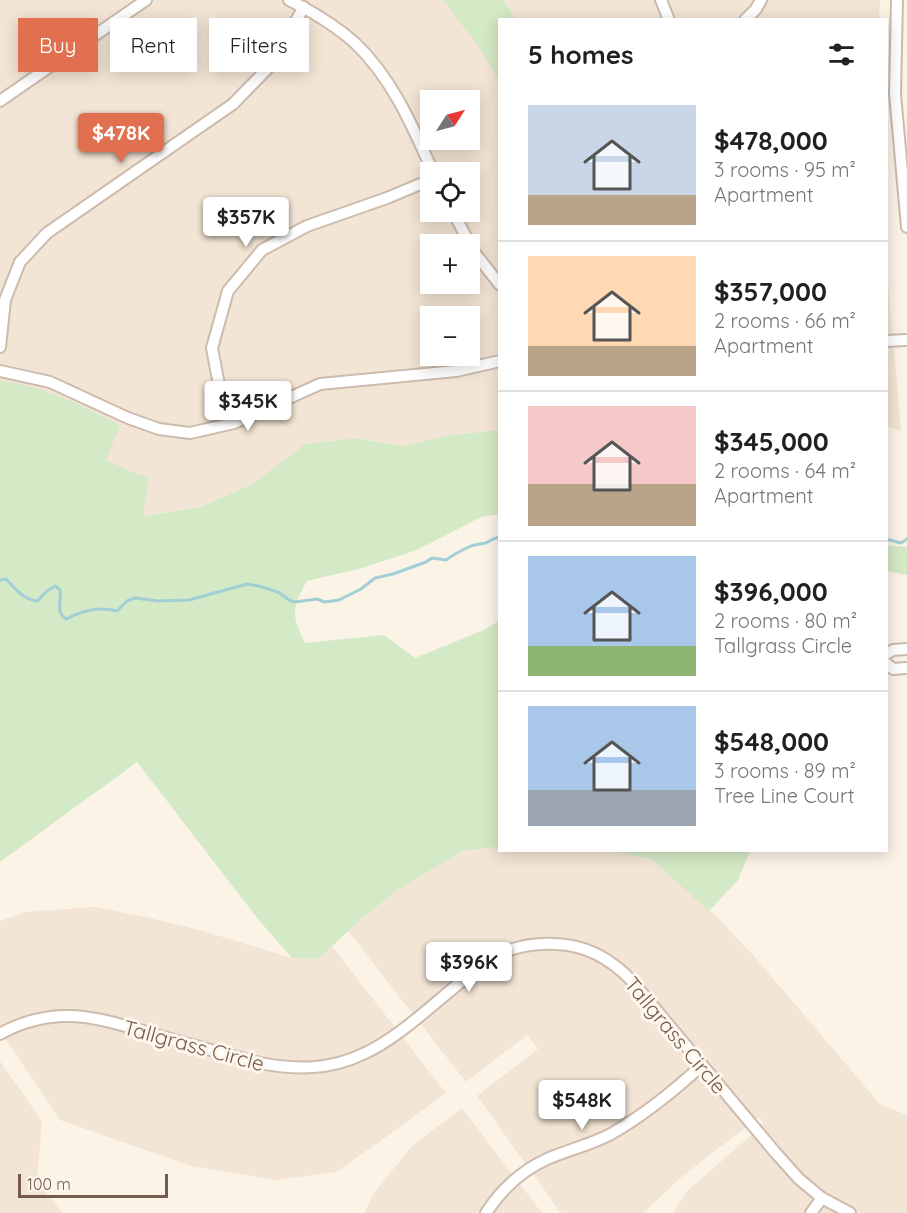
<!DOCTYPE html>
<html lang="en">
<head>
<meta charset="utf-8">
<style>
  body { margin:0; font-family:Quicksand,sans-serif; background:#f2f2f2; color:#202124; height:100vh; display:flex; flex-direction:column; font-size:22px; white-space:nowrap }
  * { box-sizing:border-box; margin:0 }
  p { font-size:20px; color:#757577 }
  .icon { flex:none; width:33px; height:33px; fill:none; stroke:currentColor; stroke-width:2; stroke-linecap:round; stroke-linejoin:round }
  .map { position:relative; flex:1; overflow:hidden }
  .drawer { position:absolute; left:498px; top:18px; width:390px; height:834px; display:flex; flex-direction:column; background:#fff; border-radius:0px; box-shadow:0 3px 15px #0003 }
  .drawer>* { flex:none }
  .top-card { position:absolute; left:18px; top:18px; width:390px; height:54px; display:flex; gap:12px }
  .needle { width:39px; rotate:54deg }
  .fabs { position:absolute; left:420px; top:90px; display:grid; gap:12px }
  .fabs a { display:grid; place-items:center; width:60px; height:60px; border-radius:0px; background:#fff; box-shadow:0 3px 15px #0003; font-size:30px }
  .scale { position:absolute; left:18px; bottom:15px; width:150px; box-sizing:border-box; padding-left:6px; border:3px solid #745a4c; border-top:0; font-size:16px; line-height:21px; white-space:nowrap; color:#745a4c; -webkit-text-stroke:4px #fef7ed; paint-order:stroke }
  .price { position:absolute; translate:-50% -51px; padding:0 14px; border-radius:6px; background:#fff; color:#222; font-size:20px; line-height:39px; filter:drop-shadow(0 2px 3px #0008) }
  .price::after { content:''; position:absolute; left:50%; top:36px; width:18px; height:14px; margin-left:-9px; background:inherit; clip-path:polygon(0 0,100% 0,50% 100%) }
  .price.on { background:#e17051; color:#fff }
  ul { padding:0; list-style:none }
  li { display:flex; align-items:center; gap:18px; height:150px; padding:0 30px }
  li+li { border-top:2px solid #e0e0e0 }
  li span { display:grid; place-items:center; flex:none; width:168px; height:120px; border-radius:0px; color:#555 }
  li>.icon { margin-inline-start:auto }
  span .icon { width:72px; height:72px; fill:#fffc; stroke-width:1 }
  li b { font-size:26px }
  h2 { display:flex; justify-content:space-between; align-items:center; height:72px; padding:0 30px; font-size:26px }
  .tag { padding:0 21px; border-radius:0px; background:#fff; box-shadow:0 3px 15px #0003; font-size:21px; line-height:54px }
  .tag.on { background:#e17051; color:#fff }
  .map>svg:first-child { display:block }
  .residential { fill:#f3e5d5; fill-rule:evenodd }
  .green { fill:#d4e9c5 }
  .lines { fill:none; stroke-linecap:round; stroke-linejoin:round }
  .stream { stroke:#a2ced6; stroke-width:3 }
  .minor-casing { stroke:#cdbbad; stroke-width:14 }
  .minor { stroke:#fff; stroke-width:10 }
  .labels { text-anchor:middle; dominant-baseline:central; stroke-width:6; stroke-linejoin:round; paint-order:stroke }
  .street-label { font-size:21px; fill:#745a4c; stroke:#fef7ed }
</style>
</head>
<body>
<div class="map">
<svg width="907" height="1213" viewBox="0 0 907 1213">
  <rect width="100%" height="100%" fill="#fcf3e7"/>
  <g class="residential">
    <path d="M0,0h880l-1,19 -379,1 -1,410 -48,5 -48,11 -48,-8 -50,6 -53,40 -51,23 -59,9 -142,-84zM430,100h40v40h-40zM430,172h40v40h-40zM430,244h40v40h-40zM430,316h40v40h-40z"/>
    <polygon points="887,271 901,431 887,427"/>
    <polygon points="499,847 500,850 612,850 651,859 716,916 754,956 880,1104 907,1115 907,1213 673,1213 687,1191 764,1124 759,1117 684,1175 643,1213 561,1213 477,1096 538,1049 527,1035 466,1082 348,931 397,890 463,851"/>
    <polygon points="94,907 146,917 203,931 292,958 318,959 332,946 446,1093 379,1142 336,1172 276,1180 191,1166 60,1120 0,1031 0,921 25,912"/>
    <polygon points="0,1061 42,1121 37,1182 63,1213 0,1213"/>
    <polygon points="462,1108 542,1213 364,1213 374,1193 413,1145"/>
  </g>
  <g class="green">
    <polygon points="443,0 503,0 516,19 500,20 499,80 478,46"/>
    <path d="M0,381c44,4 81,25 120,44l-14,35 31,14 12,3 -6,39 58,-9 51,-23 53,-40 50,-6 48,8 48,-11 48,-5v84l-18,3 -64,33 -55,18 -55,13c-15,27 -16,34 -2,62l79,-8 31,23 69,-28 15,-9v226l-36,4 -66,39 -40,33 -39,36 -26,-1 -34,-39 -121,-157 -137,100z"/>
    <polygon points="886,545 907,547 907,575 887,571"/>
    <polygon points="612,851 750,851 738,880 709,911 651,859"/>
  </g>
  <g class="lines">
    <g class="stream">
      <polyline points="886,539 901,543 907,539"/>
      <path d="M0,580l6,-1c9,10 17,20 31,22l10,-10 8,-5 5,4c2,10 -5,22 6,29 17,-9 33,-13 51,-8l10,-10 8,-3 23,3 31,-1 58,-16 12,2 19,6 11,8 6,2 22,-3 8,3 14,-2 22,-11 14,-11 18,-4 33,-12 6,-4 14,2c8,-6 16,-10 25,-14 5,-2 10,-2 15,-3 5,-3 8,-5 14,-6"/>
    </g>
    <defs>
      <g id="minor">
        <path d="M289,0c24,12 46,25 66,43 37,35 58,84 78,129"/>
        <polyline points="661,0 669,20"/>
        <polyline points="897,0 895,94 907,227"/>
        <polyline points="745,20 756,9 761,0"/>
        <polyline points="0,101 146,0"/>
        <polyline points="453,212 474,252 500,285"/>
        <polyline points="886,341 907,340"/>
        <polyline points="0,347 5,300 20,262 47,233 233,104 270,66 304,7"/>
        <polyline points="0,371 50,382 128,418 159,429 190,433 234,423 320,384 456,371 500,361"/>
        <polyline points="234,423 220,390 212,348 228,291 262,250 307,226 387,198 430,180"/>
        <polyline points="886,654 893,650 907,649"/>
        <polyline points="886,663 893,669 907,668"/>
        <path d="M0,1034c20,-12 48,-19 71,-18 28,1 55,10 82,18 36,10 71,20 107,29 36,7 70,7 103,-9 34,-15 69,-49 99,-73 14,-11 28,-23 45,-30 16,-6 33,-8 49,-7 30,1 56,16 76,37l142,170 25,28 23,19 28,15"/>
        <path d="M486,1213c15,-23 35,-42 61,-54 21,-9 43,-14 64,-25 33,-19 63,-43 91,-69"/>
        <polyline points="811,1213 822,1198"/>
      </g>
    </defs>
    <use href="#minor" class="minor-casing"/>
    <use href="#minor" class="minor"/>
  </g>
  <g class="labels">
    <g class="street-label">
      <text transform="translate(676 1035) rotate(50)">Tallgrass Circle</text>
      <text transform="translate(194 1045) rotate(15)">Tallgrass Circle</text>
    </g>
  </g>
</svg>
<div class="fabs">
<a><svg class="needle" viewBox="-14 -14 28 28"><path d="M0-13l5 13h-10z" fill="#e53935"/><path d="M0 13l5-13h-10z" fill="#757577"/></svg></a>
<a><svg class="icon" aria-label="locate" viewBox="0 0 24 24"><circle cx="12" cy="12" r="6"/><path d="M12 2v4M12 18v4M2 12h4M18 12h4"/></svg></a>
<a>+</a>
<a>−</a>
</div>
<div class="scale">100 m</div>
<b class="price on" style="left:121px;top:164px">$478K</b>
<b class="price" style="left:246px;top:248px">$357K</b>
<b class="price" style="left:248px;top:432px">$345K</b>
<b class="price" style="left:469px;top:993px">$396K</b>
<b class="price" style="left:582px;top:1131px">$548K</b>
<div class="top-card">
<a class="tag on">Buy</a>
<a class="tag">Rent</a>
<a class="tag">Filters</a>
</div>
<section class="drawer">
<h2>5 homes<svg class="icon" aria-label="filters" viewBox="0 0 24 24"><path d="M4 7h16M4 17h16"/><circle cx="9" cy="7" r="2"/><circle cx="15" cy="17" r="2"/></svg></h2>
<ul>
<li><span style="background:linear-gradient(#c9d6e8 75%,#b9a48a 0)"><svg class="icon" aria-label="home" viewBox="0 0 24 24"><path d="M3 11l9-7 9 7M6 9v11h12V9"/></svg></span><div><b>$478,000</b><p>3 rooms · 95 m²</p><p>Apartment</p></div></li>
<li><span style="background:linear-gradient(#ffd9b3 75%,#b9a48a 0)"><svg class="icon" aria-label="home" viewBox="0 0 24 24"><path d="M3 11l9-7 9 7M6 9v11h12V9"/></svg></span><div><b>$357,000</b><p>2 rooms · 66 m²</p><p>Apartment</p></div></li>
<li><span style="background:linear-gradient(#f6c9c9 65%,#b9a48a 0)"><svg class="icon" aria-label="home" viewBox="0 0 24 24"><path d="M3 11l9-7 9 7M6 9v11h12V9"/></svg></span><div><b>$345,000</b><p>2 rooms · 64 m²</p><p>Apartment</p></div></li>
<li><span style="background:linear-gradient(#a9c7e8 75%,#8fb573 0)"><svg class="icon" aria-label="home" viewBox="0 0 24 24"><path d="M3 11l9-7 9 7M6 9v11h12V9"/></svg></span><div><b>$396,000</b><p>2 rooms · 80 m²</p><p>Tallgrass Circle</p></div></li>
<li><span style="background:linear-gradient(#a9c7e8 70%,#9aa5b1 0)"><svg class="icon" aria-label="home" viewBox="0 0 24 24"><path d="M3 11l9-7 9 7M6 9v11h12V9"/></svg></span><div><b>$548,000</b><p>3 rooms · 89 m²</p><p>Tree Line Court</p></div></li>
</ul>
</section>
</div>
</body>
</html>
